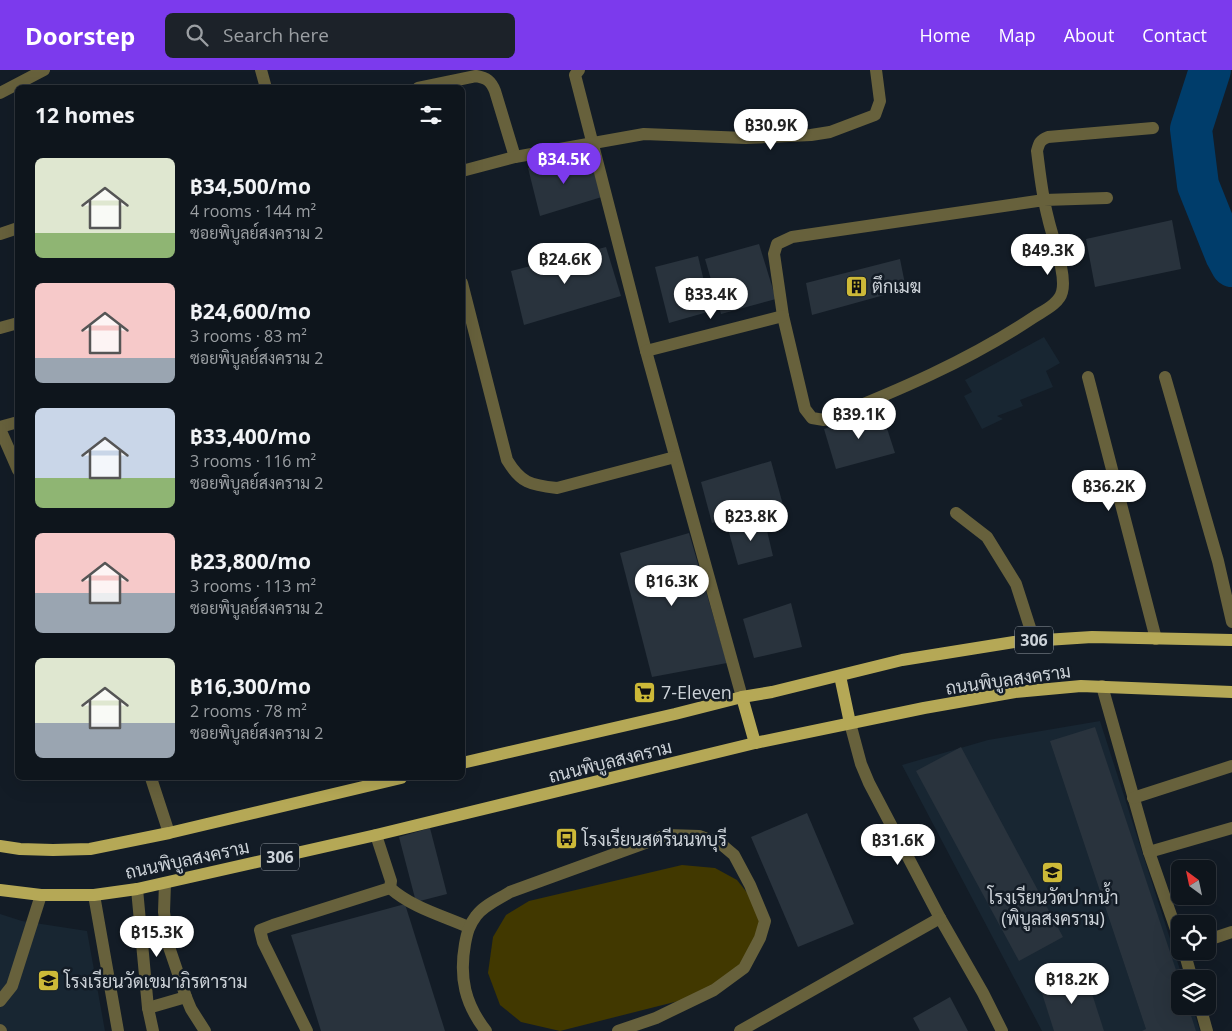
<!DOCTYPE html>
<html lang="en">
<head>
<meta charset="utf-8">
<style>
  body { margin:0; font-family:"Open Sans",Sarabun,sans-serif; background:#1c2229; color:#f1f3f6; height:100vh; display:flex; flex-direction:column; font-size:19px; white-space:nowrap }
  * { box-sizing:border-box; margin:0 }
  p { font-size:16px; color:#9b9fa3 }
  .icon { flex:none; width:28px; height:28px; fill:none; stroke:currentColor; stroke-width:2; stroke-linecap:round; stroke-linejoin:round }
  .map { position:relative; flex:1; overflow:hidden }
  .panel { position:absolute; left:15px; top:15px; width:450px; height:695px; display:flex; flex-direction:column; background:#0e151c; border-radius:8px; box-shadow:0 5px 20px #0002,0 0 0 1px #2e343b }
  .panel>* { flex:none }
  .needle { width:32px; rotate:327deg }
  .buttons { position:absolute; left:1171px; top:790px; display:grid; gap:10px }
  .buttons a { display:grid; place-items:center; width:45px; height:45px; border-radius:8px; background:#0e151c; box-shadow:0 5px 20px #0002,0 0 0 1px #2e343b; font-size:25px }
  .price { position:absolute; translate:-50% -42px; padding:0 11px; border-radius:18px; background:#fff; color:#222; font-size:16px; line-height:32px; filter:drop-shadow(0 1px 2px #0008) }
  .price::after { content:''; position:absolute; left:50%; top:30px; width:15px; height:11px; margin-left:-8px; background:inherit; clip-path:polygon(0 0,100% 0,50% 100%) }
  .price.active { background:#7c3aed; color:#fff }
  ul { padding:0; list-style:none }
  li { display:flex; align-items:center; gap:15px; height:125px; padding:0 20px }
  li span { display:grid; place-items:center; flex:none; width:140px; height:100px; border-radius:8px; color:#555 }
  li>.icon { margin-inline-start:auto }
  span .icon { width:60px; height:60px; fill:#fffc; stroke-width:1 }
  li b { font-size:21px }
  h2 { display:flex; justify-content:space-between; align-items:center; height:60px; padding:0 20px; font-size:21px }
  header { display:flex; align-items:center; gap:30px; box-sizing:border-box; height:70px; padding:0 25px; background:#7c3aed; color:#fff }
  header strong { font-size:24px }
  nav { display:flex; gap:28px; margin-inline-start:auto; font-size:18px }
  .search { width:350px; height:45px; background:#1c2229; display:flex; align-items:center; gap:12px; box-sizing:border-box; padding:0 18px; border-radius:8px; color:#9b9fa3; font-size:19px }
  .map>svg:first-child { display:block }
  .built { fill:#182632 }
  .green { fill:#413800 }
  .lines { fill:none; stroke-linecap:round; stroke-linejoin:round }
  .river { stroke:#003d6b; stroke-width:42 }
  .building { fill:#29333d }
  .minor { stroke:#67613c; stroke-width:12 }
  .major { stroke:#b5a856; stroke-width:12 }
  .labels { text-anchor:middle; dominant-baseline:central; stroke-width:5; stroke-linejoin:round; paint-order:stroke }
  .shield { fill:#131c26; stroke:#949ba3; stroke-width:1 }
  .shield-label { font-size:16px; font-weight:bold; fill:#ccd2d8 }
  .poi-label { font-size:18px; fill:#ccd2d8; stroke:#131c26; text-anchor:start }
  .street-label { font-size:18px; fill:#ccd2d8; stroke:#131c26 }
</style>
</head>
<body>
<header>
<strong>Doorstep</strong>
<div class="search"><svg class="icon" aria-label="search" viewBox="0 0 24 24"><circle cx="10" cy="10" r="6"/><path d="M15 15l6 6"/></svg>Search here</div>
<nav><a>Home</a><a>Map</a><a>About</a><a>Contact</a></nav>
</header>
<div class="map">
<svg width="1232" height="961" viewBox="0 0 1232 961">
  <rect width="100%" height="100%" fill="#131c26"/>
  <g class="built">
    <polygon points="1044,267 1060,293 1046,301 1053,317 1020,330 1023,336 997,346 1003,349 982,359 964,326 972,322 965,310"/>
    <polygon points="1100,651 1183,909 1180,909 1180,936 1192,936 1200,961 1042,961 902,695 988,670"/>
    <polygon points="0,844 22,851 87,861 105,961 0,961"/>
  </g>
  <polygon class="green" points="682,795 715,798 737,810 753,830 763,858 757,875 718,921 560,961 521,952 500,935 488,903 493,867 506,845 529,831"/>
  <g class="lines">
    <polyline class="river" points="1210,0 1191,59 1198,115 1226,185 1232,196"/>
  </g>
  <g class="building">
    <polygon points="565,87 566,100 595,92 605,126 540,146 528,98"/>
    <polygon points="1172,150 1181,199 1095,217 1086,169"/>
    <polygon points="759,174 776,229 721,244 705,189"/>
    <polygon points="606,177 621,226 524,255 511,201"/>
    <polygon points="698,186 711,241 669,253 655,197"/>
    <polygon points="900,189 906,219 812,245 806,213"/>
    <polygon points="881,340 895,383 836,399 824,359"/>
    <polygon points="771,391 783,435 712,453 701,412"/>
    <polygon points="764,448 773,486 738,495 728,459"/>
    <polygon points="689,463 727,593 652,607 620,483"/>
    <polygon points="791,533 802,577 754,588 743,549"/>
    <polygon points="1095,657 1180,912 1180,936 1188,936 1196,961 1142,961 1146,959 1050,671"/>
    <polygon points="961,677 1063,867 1019,891 916,701"/>
    <polygon points="807,743 854,854 798,877 751,767"/>
    <polygon points="430,758 447,824 416,832 399,767"/>
    <polygon points="405,834 445,961 321,961 291,865"/>
    <polygon points="1085,902 1104,961 1054,961 1040,917"/>
    <polygon points="950,927 968,961 920,961 913,948"/>
  </g>
  <g class="lines">
    <g class="minor">
      <polyline points="261,0 266,18"/>
      <polyline points="579,0 575,5 646,281 742,627"/>
      <path d="M418,18l58,-12c11,2 15,5 19,15l20,66"/>
      <polyline points="0,23 44,0"/>
      <polyline points="462,101 515,87 644,64 746,68 811,65 830,62 875,45 880,31 876,0"/>
      <path d="M1107,128l-63,2 -252,37 -15,7 -3,10 9,62 22,93 7,9 12,2c73,-29 144,-59 210,-103 9,-6 25,-13 28,-25 5,-18 -10,-55 -14,-74 -6,-22 -8,-44 -11,-67 2,-8 3,-11 11,-14l105,-9"/>
      <polyline points="0,164 18,158"/>
      <path d="M462,213l45,177c14,23 23,25 50,28l118,-31"/>
      <polyline points="0,258 18,253"/>
      <polyline points="646,281 783,246"/>
      <polyline points="1088,307 1156,569"/>
      <polyline points="1165,307 1218,491 1232,552"/>
      <polyline points="0,357 18,352"/>
      <polyline points="0,359 18,400"/>
      <polyline points="956,443 987,467 1016,514 1034,570"/>
      <polyline points="1102,616 1149,782 1180,871"/>
      <polyline points="850,653 861,694 869,713 940,848 983,923 1002,961"/>
      <polyline points="151,708 169,763"/>
      <polyline points="1133,728 1232,696"/>
      <polyline points="1149,782 1232,758"/>
      <polyline points="165,813 164,842 169,877 186,927"/>
      <path d="M390,818c23,20 51,27 78,39"/>
      <polyline points="137,819 148,938 153,961"/>
      <polyline points="94,825 118,961"/>
      <polyline points="1208,870 1232,862"/>
      <polyline points="1184,881 1192,909"/>
      <polyline points="0,931 12,916 41,825"/>
      <polyline points="1200,936 1207,961"/>
      <polyline points="148,938 186,927 191,939 205,961"/>
      <polyline points="0,960 1,961"/>
      <polyline points="307,961 263,872 260,860 273,855 390,818 391,811 376,765"/>
      <path d="M486,961c-21,-27 -27,-53 -21,-87 2,-11 4,-19 11,-28 8,-11 23,-17 34,-24l157,-57 32,1 22,8 13,11 16,30 15,36 -5,17 -16,30 -30,22 -58,28 -38,13"/>
      <polyline points="740,961 940,848"/>
    </g>
    <g class="major">
      <polyline points="840,606 850,653"/>
      <polyline points="742,627 755,673"/>
      <polyline points="462,693 675,644 742,627 772,622 902,590 1014,572 1092,567 1232,570"/>
      <polyline points="0,776 20,779 53,780 90,779 169,763 401,708"/>
      <polyline points="0,820 41,825 94,825 137,819 376,765 755,673 924,638 1015,622 1081,616 1232,622"/>
    </g>
  </g>
  <defs>
    <symbol id="building-square" viewBox="-11 -11 22 22"><rect x="-9" y="-9" width="18" height="18" rx="4" fill="#cdb938" stroke="#131c26"/><path d="M-4-6H4V6H1V3H-1V6H-4ZM-2.5-4.3h1.7v1.8h-1.7ZM.8-4.3h1.7v1.8H.8ZM-2.5-1h1.7V.8h-1.7ZM.8-1h1.7V.8H.8Z" fill="#111"/></symbol>
    <symbol id="supermarket-square" viewBox="-11 -11 22 22"><rect x="-9" y="-9" width="18" height="18" rx="4" fill="#cdb938" stroke="#131c26"/><path d="M-6-5.5h2.5l.6 2H6L4.5 2H-2.5L-4.4-4H-6ZM-1.5 3.2a1.3 1.3 0 1 0 .1 0ZM3 3.2a1.3 1.3 0 1 0 .1 0Z" fill="#111"/></symbol>
    <symbol id="bus-square" viewBox="-11 -11 22 22"><rect x="-9" y="-9" width="18" height="18" rx="4" fill="#cdb938" stroke="#131c26"/><path d="M-5-6H5V4H4V6H2V4H-2V6H-4V4H-5ZM-3.5-4V0h7V-4ZM-3.5 1.2v1.5H-2V1.2ZM2 1.2v1.5H3.5V1.2Z" fill="#111"/></symbol>
    <symbol id="school-square" viewBox="-11 -11 22 22"><rect x="-9" y="-9" width="18" height="18" rx="4" fill="#cdb938" stroke="#131c26"/><path d="M0-5L7-2L0 1L-7-2ZM-4 1L0 2.5L4 1V4Q0 6-4 4Z" fill="#111"/></symbol>
  </defs>
  <g fill-rule="evenodd">
    <use href="#building-square" x="844" y="204" width="25" height="25"/>
    <use href="#supermarket-square" x="632" y="610" width="25" height="25"/>
    <use href="#bus-square" x="554" y="756" width="25" height="25"/>
    <use href="#school-square" x="1040" y="790" width="25" height="25"/>
    <use href="#school-square" x="36" y="898" width="25" height="25"/>
  </g>
  <g class="labels">
    <g class="shield">
      <rect x="1015" y="556.5" width="38" height="27" rx="4"/>
      <rect x="261" y="773.5" width="38" height="27" rx="4"/>
    </g>
    <g class="shield-label">
      <text x="1034" y="570">306</text>
      <text x="280" y="787">306</text>
    </g>
    <g class="poi-label">
      <text x="872" y="216">ตึกเมฆ</text>
      <text x="661" y="622">7-Eleven</text>
      <text x="582" y="769">โรงเรียนสตรีนนทบุรี</text>
      <text x="1053" y="827" text-anchor="middle">โรงเรียนวัดปากน้ำ<tspan x="1053" dy="21">(พิบูลสงคราม)</tspan></text>
      <text x="64" y="911">โรงเรียนวัดเขมาภิรตาราม</text>
    </g>
    <g class="street-label">
      <text transform="translate(1008 609) rotate(-8)">ถนนพิบูลสงคราม</text>
      <text transform="translate(610 691) rotate(-14)">ถนนพิบูลสงคราม</text>
      <text transform="translate(187 789) rotate(-12)">ถนนพิบูลสงคราม</text>
    </g>
  </g>
</svg>
<div class="buttons">
<a><svg class="needle" viewBox="-14 -14 28 28"><path d="M0-13l5 13h-10z" fill="#e53935"/><path d="M0 13l5-13h-10z" fill="#9b9fa3"/></svg></a>
<a><svg class="icon" aria-label="locate" viewBox="0 0 24 24"><circle cx="12" cy="12" r="6"/><path d="M12 2v4M12 18v4M2 12h4M18 12h4"/></svg></a>
<a><svg class="icon" aria-label="layers" viewBox="0 0 24 24"><path d="M12 4l9 5-9 5-9-5zM3 14l9 5 9-5"/></svg></a>
</div>
<b class="price" style="left:771px;top:81px">฿30.9K</b>
<b class="price active" style="left:564px;top:115px">฿34.5K</b>
<b class="price" style="left:1048px;top:206px">฿49.3K</b>
<b class="price" style="left:565px;top:215px">฿24.6K</b>
<b class="price" style="left:711px;top:250px">฿33.4K</b>
<b class="price" style="left:859px;top:370px">฿39.1K</b>
<b class="price" style="left:1109px;top:442px">฿36.2K</b>
<b class="price" style="left:751px;top:472px">฿23.8K</b>
<b class="price" style="left:672px;top:537px">฿16.3K</b>
<b class="price" style="left:898px;top:796px">฿31.6K</b>
<b class="price" style="left:157px;top:888px">฿15.3K</b>
<b class="price" style="left:1072px;top:935px">฿18.2K</b>
<section class="panel">
<h2>12 homes<svg class="icon" aria-label="filters" viewBox="0 0 24 24"><path d="M4 7h16M4 17h16"/><circle cx="9" cy="7" r="2"/><circle cx="15" cy="17" r="2"/></svg></h2>
<ul>
<li><span style="background:linear-gradient(#dfe7d0 75%,#8fb573 0)"><svg class="icon" aria-label="home" viewBox="0 0 24 24"><path d="M3 11l9-7 9 7M6 9v11h12V9"/></svg></span><div><b>฿34,500/mo</b><p>4 rooms · 144 m²</p><p>ซอยพิบูลย์สงคราม 2</p></div></li>
<li><span style="background:linear-gradient(#f6c9c9 75%,#9aa5b1 0)"><svg class="icon" aria-label="home" viewBox="0 0 24 24"><path d="M3 11l9-7 9 7M6 9v11h12V9"/></svg></span><div><b>฿24,600/mo</b><p>3 rooms · 83 m²</p><p>ซอยพิบูลย์สงคราม 2</p></div></li>
<li><span style="background:linear-gradient(#c9d6e8 70%,#8fb573 0)"><svg class="icon" aria-label="home" viewBox="0 0 24 24"><path d="M3 11l9-7 9 7M6 9v11h12V9"/></svg></span><div><b>฿33,400/mo</b><p>3 rooms · 116 m²</p><p>ซอยพิบูลย์สงคราม 2</p></div></li>
<li><span style="background:linear-gradient(#f6c9c9 60%,#9aa5b1 0)"><svg class="icon" aria-label="home" viewBox="0 0 24 24"><path d="M3 11l9-7 9 7M6 9v11h12V9"/></svg></span><div><b>฿23,800/mo</b><p>3 rooms · 113 m²</p><p>ซอยพิบูลย์สงคราม 2</p></div></li>
<li><span style="background:linear-gradient(#dfe7d0 65%,#9aa5b1 0)"><svg class="icon" aria-label="home" viewBox="0 0 24 24"><path d="M3 11l9-7 9 7M6 9v11h12V9"/></svg></span><div><b>฿16,300/mo</b><p>2 rooms · 78 m²</p><p>ซอยพิบูลย์สงคราม 2</p></div></li>
</ul>
</section>
</div>
</body>
</html>
